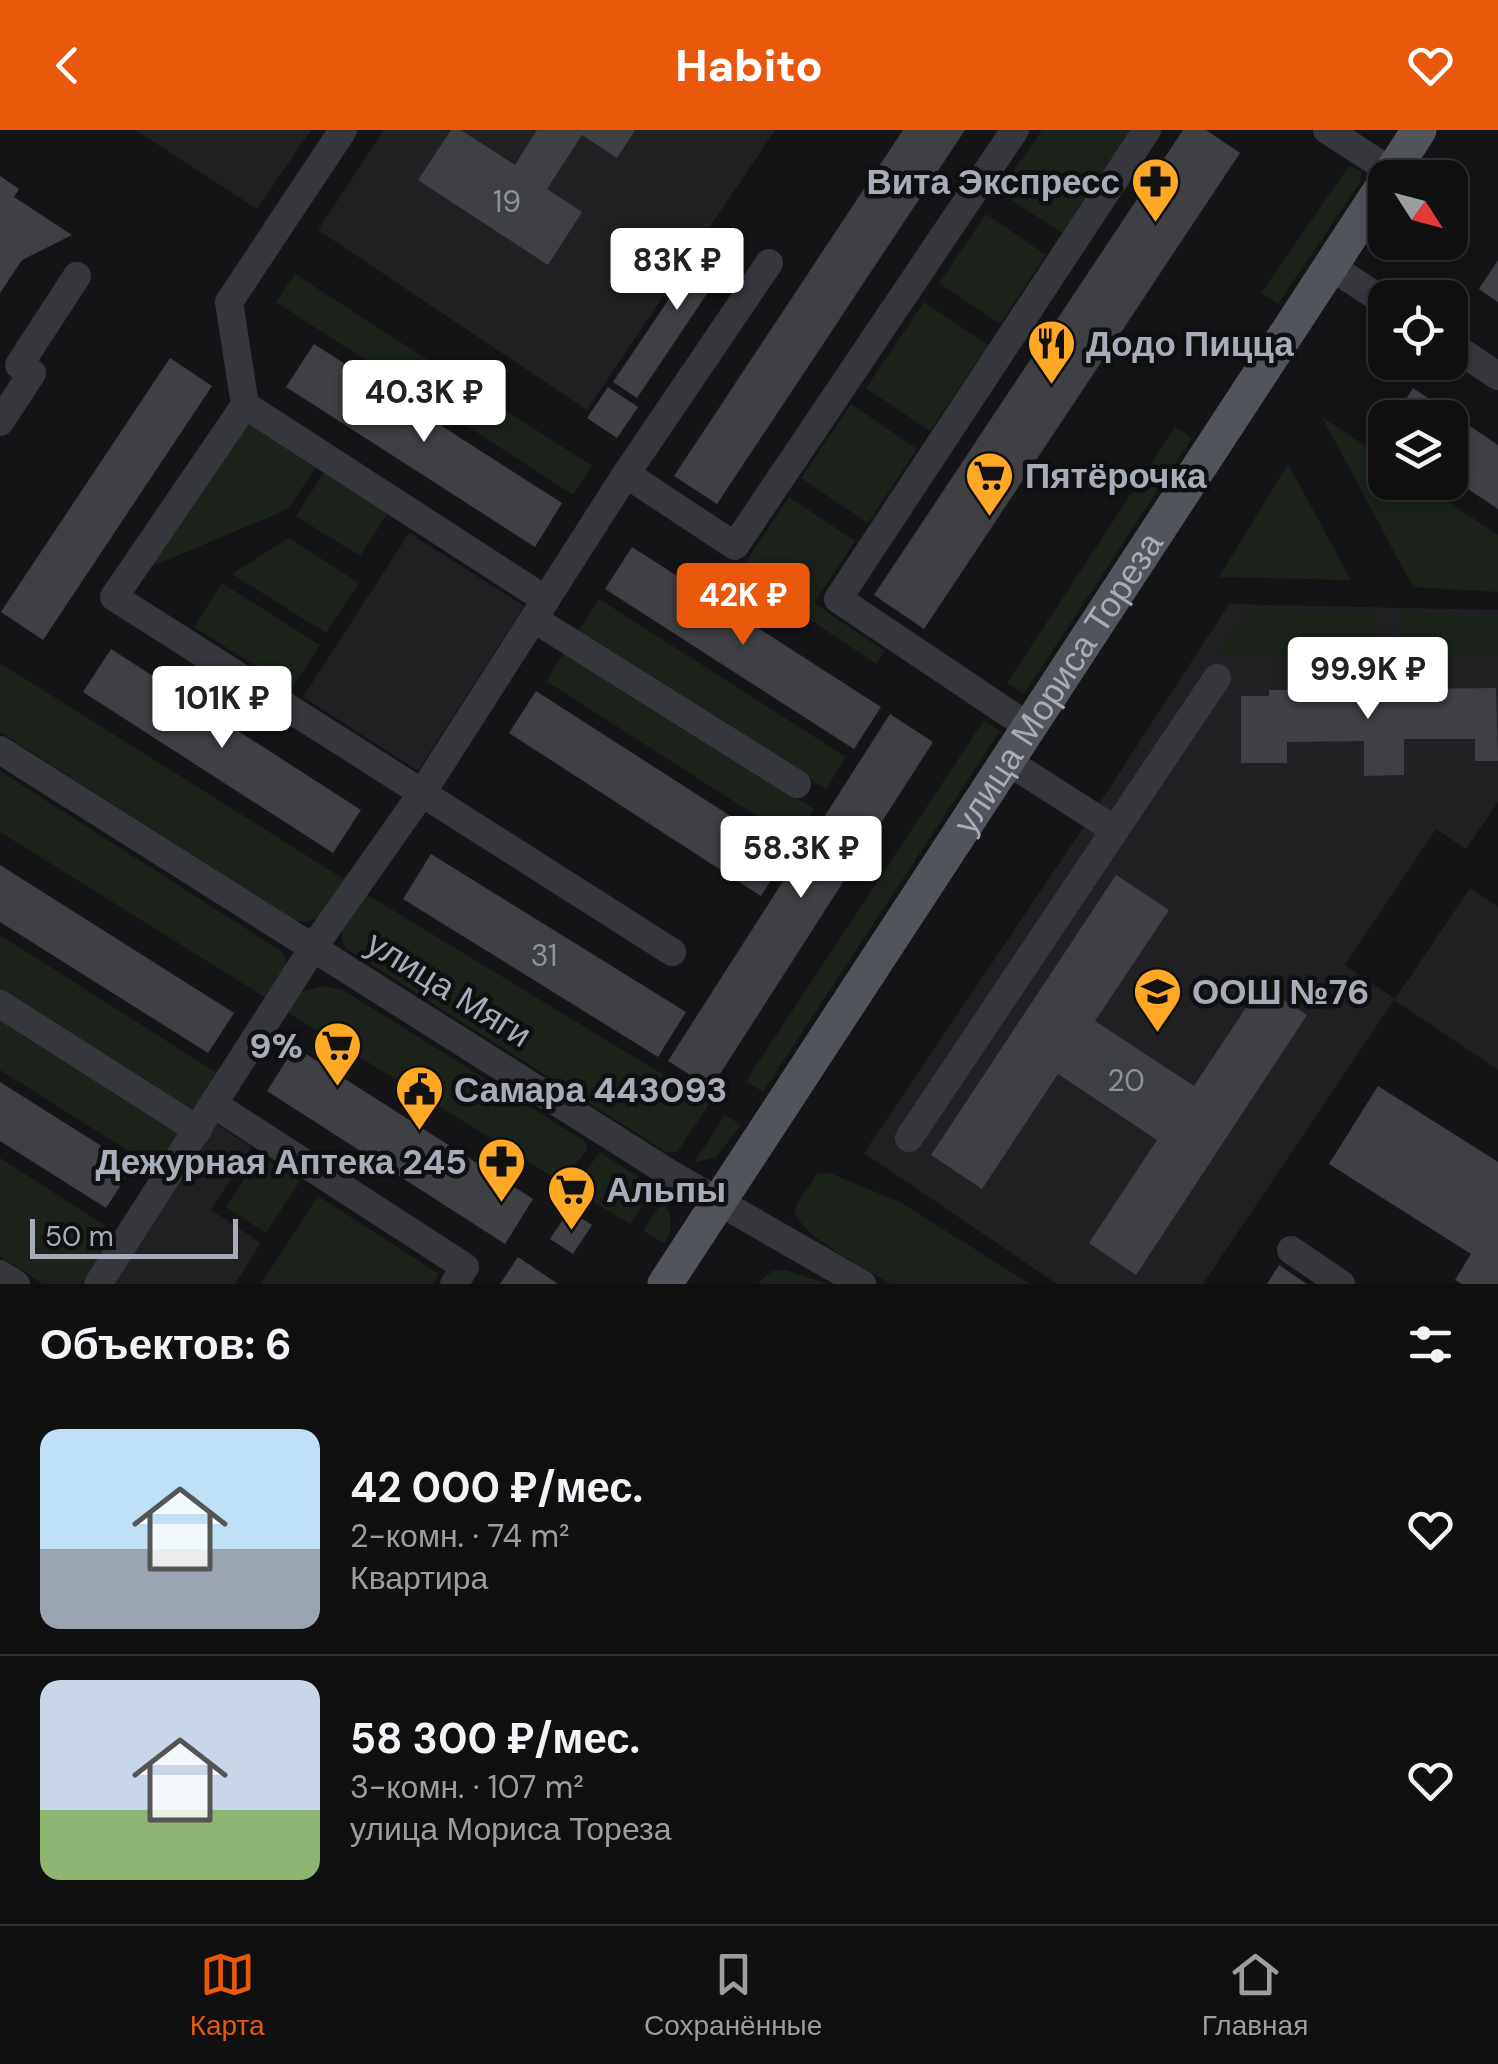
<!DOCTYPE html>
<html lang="ru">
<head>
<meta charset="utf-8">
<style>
  body { margin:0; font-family:"DM Sans",sans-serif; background:#19191a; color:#f1f3f6; height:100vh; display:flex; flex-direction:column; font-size:38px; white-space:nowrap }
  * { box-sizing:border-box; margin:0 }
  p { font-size:32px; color:#9c9d9f }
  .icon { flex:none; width:55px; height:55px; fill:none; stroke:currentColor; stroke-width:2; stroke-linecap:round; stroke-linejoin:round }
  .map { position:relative; height:1154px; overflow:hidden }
  .drawer { display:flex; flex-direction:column; background:#101011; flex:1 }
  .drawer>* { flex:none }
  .needle { width:65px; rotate:126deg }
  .fabs { position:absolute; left:1368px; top:30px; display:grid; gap:20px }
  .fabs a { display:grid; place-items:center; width:100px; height:100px; border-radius:20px; background:#101011; box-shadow:0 5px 15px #0003,0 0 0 2px #303031; font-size:50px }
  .scale { position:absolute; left:30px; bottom:25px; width:208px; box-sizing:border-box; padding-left:10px; border:5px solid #a6adb8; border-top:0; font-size:28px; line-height:35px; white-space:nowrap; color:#a6adb8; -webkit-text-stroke:8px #101012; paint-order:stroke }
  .price { position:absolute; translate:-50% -85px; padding:0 22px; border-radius:10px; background:#fff; color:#222; font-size:32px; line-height:65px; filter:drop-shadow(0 2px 5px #0008) }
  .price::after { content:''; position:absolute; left:50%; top:60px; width:30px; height:22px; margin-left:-15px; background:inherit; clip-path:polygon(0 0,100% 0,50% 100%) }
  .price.active { background:#ea580c; color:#fff }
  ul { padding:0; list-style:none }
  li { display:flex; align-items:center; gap:30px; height:250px; padding:0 40px }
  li+li { border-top:2px solid #303031 }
  li span { display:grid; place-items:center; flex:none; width:280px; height:200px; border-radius:20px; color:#555 }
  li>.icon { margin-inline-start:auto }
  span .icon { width:120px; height:120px; fill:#fffc; stroke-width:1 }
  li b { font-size:42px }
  h2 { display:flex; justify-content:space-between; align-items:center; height:120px; padding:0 40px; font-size:42px }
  header { display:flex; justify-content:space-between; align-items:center; height:130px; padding:0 40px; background:#ea580c; color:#fff; font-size:45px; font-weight:800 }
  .dock { display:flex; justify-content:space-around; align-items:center; height:140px; border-top:2px solid #303031; background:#101011; font-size:28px; color:#9c9d9f }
  .dock a { display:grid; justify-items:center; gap:5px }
  .dock .active { color:#ea580c }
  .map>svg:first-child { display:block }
  .built { fill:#212124 }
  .green { fill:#1b231b }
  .building { fill:#3f4044 }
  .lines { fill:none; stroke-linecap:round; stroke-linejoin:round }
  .minor { stroke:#36373d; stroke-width:28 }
  .major { stroke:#52545c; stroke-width:35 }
  .labels { text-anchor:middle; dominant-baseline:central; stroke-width:9; stroke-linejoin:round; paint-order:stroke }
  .number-label { font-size:30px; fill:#8c929b }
  .poi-label { font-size:35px; font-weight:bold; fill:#a6adb8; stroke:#101012; text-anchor:start }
  .street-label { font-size:35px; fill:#a6adb8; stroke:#101012 }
</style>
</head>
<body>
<header><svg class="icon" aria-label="back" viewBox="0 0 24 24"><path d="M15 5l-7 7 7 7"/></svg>Habito<svg class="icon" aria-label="heart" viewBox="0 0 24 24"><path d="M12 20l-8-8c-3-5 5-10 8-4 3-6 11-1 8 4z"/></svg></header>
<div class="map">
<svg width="1498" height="1154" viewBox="0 0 1498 1154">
  <rect width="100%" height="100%" fill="#151517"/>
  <g class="built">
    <polygon points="135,0 311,0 257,79"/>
    <polygon points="384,0 775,0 587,280 318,100"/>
    <polygon points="409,403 524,476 418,641 303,567"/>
    <polygon points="1229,474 1498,480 1498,672 1466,719 1436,699 1345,835 1395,869 1470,758 1498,777 1498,940 1394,870 1203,1154 1057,1154 864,1023 1101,671"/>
    <polygon points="216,994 251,1017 211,1080 261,1113 235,1154 112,1154"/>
  </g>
  <g class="green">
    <polygon points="1042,0 1131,0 1062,103 999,62"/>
    <polygon points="1349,36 1361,41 1361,51 1278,174 1261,163"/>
    <polygon points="986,84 1046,125 1000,194 939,153"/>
    <polygon points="295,144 592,336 573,365 276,172"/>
    <polygon points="924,172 988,215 930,301 866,258"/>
    <polygon points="851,274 917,319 868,393 801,348"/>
    <polygon points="1322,287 1385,329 1385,352 1420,353 1498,405 1498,462 1413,457"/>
    <polygon points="246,290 317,336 288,379 146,439"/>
    <polygon points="1175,297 1192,308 1024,564 1007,553"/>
    <polygon points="1288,334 1351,450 1219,447"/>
    <polygon points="325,341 389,381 360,426 296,386"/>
    <polygon points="789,367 855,411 814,473 885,521 876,534 739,442"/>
    <polygon points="289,408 359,453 326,503 232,444"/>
    <polygon points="222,453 320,515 292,559 194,497"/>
    <polygon points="599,469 846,627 826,659 578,501"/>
    <polygon points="1246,480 1377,482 1376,523 1214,527"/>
    <polygon points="1399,482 1498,486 1498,527 1398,524"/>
    <polygon points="566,520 814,679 794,710 546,551"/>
    <polygon points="0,533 347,751 319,789 302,792 293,789 0,602"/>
    <polygon points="984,590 1000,601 763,962 746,951"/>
    <path d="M0,641l281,180c12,17 -2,33 -10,50l-271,-169z"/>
    <path d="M363,762l347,211 -33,49h-11l-319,-203c-15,-18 7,-40 16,-57z"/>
    <polygon points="0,805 217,943 192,983 0,861"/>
    <polygon points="325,856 343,860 583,1010 587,1015 586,1021 561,1052 287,882 301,862"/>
    <polygon points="0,884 182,999 157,1039 0,940"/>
    <polygon points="725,985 741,995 716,1027 694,1033"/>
    <polygon points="600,1022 656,1058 630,1094 572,1059"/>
    <polygon points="259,1025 300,1051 266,1103 226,1077"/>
    <polygon points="0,1028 115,1102 81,1154 43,1154 0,1126"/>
    <polygon points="830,1043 900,1072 1030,1154 891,1154 839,1124 808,1101 794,1084 798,1072 817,1044"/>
    <polygon points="318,1066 439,1144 433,1154 261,1154"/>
    <path d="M662,1072c12,12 11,28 2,41l-21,-12z"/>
    <polygon points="786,1140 828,1154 757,1154 772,1141"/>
  </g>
  <g class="building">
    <polygon points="451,0 461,0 515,35 537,0 635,0 617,28 582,5 547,59 582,82 548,135 418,50"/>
    <polygon points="903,0 965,0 717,374 674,346"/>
    <polygon points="1183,0 1206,0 1240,23 924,499 874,465"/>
    <polygon points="0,46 19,59 14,67 72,105 22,130 0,163"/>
    <polygon points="717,98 741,113 637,268 613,252"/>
    <polygon points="1498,130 1498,172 1479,159"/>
    <polygon points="314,214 562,373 535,417 286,257"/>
    <polygon points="170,228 212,256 43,510 1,482"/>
    <polygon points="608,257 638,277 617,308 587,288"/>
    <polygon points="1413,258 1498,315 1498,379 1450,347 1450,288 1394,288"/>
    <polygon points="632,417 881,577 854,619 605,459"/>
    <polygon points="111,519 361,680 333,723 83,562"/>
    <polygon points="1411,555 1411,559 1496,558 1498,631 1475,631 1475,609 1404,609 1404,645 1364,646 1364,611 1287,612 1287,633 1241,633 1241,566 1269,566 1269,560 1358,560 1358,556"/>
    <polygon points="536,561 788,723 761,766 509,603"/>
    <polygon points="890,584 933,612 711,958 668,931"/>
    <polygon points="431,724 686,882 658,927 403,769"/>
    <polygon points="0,735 234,883 208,923 0,792"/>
    <polygon points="1116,745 1169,780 1095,891 1194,956 1261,855 1307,885 1136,1145 1089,1113 1157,1010 1058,944 982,1059 931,1025"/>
    <polygon points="295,917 533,1069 505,1114 267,961"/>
    <polygon points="0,952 133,1036 106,1078 0,1011"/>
    <polygon points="1378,956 1498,1032 1498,1154 1462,1154 1455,1150 1471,1124 1329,1034"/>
    <polygon points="569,1080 592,1095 573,1124 550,1109"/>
    <polygon points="518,1127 558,1154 500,1154"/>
    <polygon points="1279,1135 1307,1154 1267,1154"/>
  </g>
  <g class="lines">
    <g class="minor">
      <polyline points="1327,0 1392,42"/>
      <polyline points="1330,136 1385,172"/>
      <polyline points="1450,214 1498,246"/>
      <polyline points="245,275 229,172 343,0"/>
      <polyline points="0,292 32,243 19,235 77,146"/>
      <polyline points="626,344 769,133"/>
      <polyline points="546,470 245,275 114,467 672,822"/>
      <polyline points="534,489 797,654"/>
      <polyline points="1029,597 838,469 1147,0"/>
      <polyline points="0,620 674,1046 862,1154"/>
      <polyline points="1007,631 1115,700 1217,548"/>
      <polyline points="0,874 198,1000"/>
      <polyline points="215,975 465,1137 454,1154"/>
      <polyline points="909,1008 1115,700"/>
      <polyline points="1291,1120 1341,1154"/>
      <polyline points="0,1144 16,1154"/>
      <polyline points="98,1154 313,818 422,663 626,344 735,416 1015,0"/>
    </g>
    <g class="major">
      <polyline points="1388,48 1419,0"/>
      <path id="s1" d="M665,1154l720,-1101"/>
    </g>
  </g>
  <defs>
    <symbol id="pharmacy-pin" viewBox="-11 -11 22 30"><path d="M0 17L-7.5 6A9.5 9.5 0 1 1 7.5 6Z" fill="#ffa825" stroke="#101012"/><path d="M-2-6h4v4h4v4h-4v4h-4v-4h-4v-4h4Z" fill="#111"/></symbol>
    <symbol id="restaurant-pin" viewBox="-11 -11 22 30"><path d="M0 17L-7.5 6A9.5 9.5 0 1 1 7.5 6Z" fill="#ffa825" stroke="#101012"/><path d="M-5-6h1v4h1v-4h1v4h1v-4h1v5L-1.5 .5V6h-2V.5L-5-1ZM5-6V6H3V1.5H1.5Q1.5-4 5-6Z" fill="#111"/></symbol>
    <symbol id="supermarket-pin" viewBox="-11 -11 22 30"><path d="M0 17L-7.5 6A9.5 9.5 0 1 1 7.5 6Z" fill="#ffa825" stroke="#101012"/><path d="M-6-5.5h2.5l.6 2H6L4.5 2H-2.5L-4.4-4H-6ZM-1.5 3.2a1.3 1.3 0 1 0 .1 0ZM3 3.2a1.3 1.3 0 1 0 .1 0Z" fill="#111"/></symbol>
    <symbol id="school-pin" viewBox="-11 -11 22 30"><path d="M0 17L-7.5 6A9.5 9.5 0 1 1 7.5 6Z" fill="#ffa825" stroke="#101012"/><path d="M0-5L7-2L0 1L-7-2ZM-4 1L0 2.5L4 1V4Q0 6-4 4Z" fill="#111"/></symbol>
    <symbol id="civic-pin" viewBox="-11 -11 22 30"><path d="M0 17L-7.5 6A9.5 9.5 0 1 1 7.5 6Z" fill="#ffa825" stroke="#101012"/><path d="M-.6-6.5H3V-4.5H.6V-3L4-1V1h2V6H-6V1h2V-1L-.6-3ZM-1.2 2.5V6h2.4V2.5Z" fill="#111"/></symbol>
  </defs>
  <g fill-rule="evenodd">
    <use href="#pharmacy-pin" x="1128" y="24" width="55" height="75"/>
    <use href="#restaurant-pin" x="1024" y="186" width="55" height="75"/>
    <use href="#supermarket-pin" x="962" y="318" width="55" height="75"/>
    <use href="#school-pin" x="1130" y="834" width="55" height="75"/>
    <use href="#supermarket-pin" x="310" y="888" width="55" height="75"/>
    <use href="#civic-pin" x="392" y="932" width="55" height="75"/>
    <use href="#pharmacy-pin" x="474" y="1004" width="55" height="75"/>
    <use href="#supermarket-pin" x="544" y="1032" width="55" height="75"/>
  </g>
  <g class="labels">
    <g class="number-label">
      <text x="507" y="71">19</text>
      <text x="544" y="825">31</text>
      <text x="1126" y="950">20</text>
    </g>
    <g class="poi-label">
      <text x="1120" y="52" text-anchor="end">Вита Экспресс</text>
      <text x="1086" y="214">Додо Пицца</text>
      <text x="1025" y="346">Пятёрочка</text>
      <text x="1192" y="862">ООШ №76</text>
      <text x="303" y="916" text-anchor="end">9%</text>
      <text x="454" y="960">Самара 443093</text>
      <text x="467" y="1032" text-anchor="end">Дежурная Аптека 245</text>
      <text x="606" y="1060">Альпы</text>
    </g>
    <g class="street-label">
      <text stroke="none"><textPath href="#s1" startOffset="718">улица Мориса Тореза</textPath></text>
      <text transform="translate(449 859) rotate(32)">улица Мяги</text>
    </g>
  </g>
</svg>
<div class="fabs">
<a><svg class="needle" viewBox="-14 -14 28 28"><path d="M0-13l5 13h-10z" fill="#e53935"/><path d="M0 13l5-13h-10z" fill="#9c9d9f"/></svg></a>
<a><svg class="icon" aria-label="locate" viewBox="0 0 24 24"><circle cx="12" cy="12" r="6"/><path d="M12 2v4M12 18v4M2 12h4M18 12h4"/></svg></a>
<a><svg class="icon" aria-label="layers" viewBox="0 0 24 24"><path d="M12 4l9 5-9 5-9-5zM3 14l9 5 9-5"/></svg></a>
</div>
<div class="scale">50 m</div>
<b class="price" style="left:677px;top:183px">83K ₽</b>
<b class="price" style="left:424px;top:315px">40.3K ₽</b>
<b class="price active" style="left:743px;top:518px">42K ₽</b>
<b class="price" style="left:1368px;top:592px">99.9K ₽</b>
<b class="price" style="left:222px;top:621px">101K ₽</b>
<b class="price" style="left:801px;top:771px">58.3K ₽</b>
</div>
<section class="drawer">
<h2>Объектов: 6<svg class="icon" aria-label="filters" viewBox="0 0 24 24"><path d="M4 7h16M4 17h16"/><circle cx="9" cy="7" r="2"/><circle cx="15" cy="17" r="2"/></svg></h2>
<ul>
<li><span style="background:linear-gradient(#bfe0f5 60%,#9aa5b1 0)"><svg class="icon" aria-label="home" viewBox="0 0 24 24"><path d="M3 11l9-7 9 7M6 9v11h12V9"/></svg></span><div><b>42 000 ₽/мес.</b><p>2-комн. · 74 m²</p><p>Квартира</p></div><svg class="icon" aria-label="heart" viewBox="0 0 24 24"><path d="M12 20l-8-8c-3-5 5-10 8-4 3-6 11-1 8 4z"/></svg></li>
<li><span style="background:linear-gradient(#c9d6e8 65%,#8fb573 0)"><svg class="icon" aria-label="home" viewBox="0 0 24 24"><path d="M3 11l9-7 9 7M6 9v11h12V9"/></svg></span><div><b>58 300 ₽/мес.</b><p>3-комн. · 107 m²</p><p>улица Мориса Тореза</p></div><svg class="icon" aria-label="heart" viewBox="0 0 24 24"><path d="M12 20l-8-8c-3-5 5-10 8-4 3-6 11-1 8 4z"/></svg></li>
</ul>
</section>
<nav class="dock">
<a class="active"><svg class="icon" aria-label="map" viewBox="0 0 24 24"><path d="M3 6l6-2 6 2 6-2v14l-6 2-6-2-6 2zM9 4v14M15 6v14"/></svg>Карта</a>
<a><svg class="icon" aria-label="saved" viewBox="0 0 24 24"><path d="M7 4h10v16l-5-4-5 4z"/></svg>Сохранённые</a>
<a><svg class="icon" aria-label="home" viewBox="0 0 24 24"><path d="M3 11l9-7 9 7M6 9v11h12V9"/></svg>Главная</a>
</nav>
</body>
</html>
